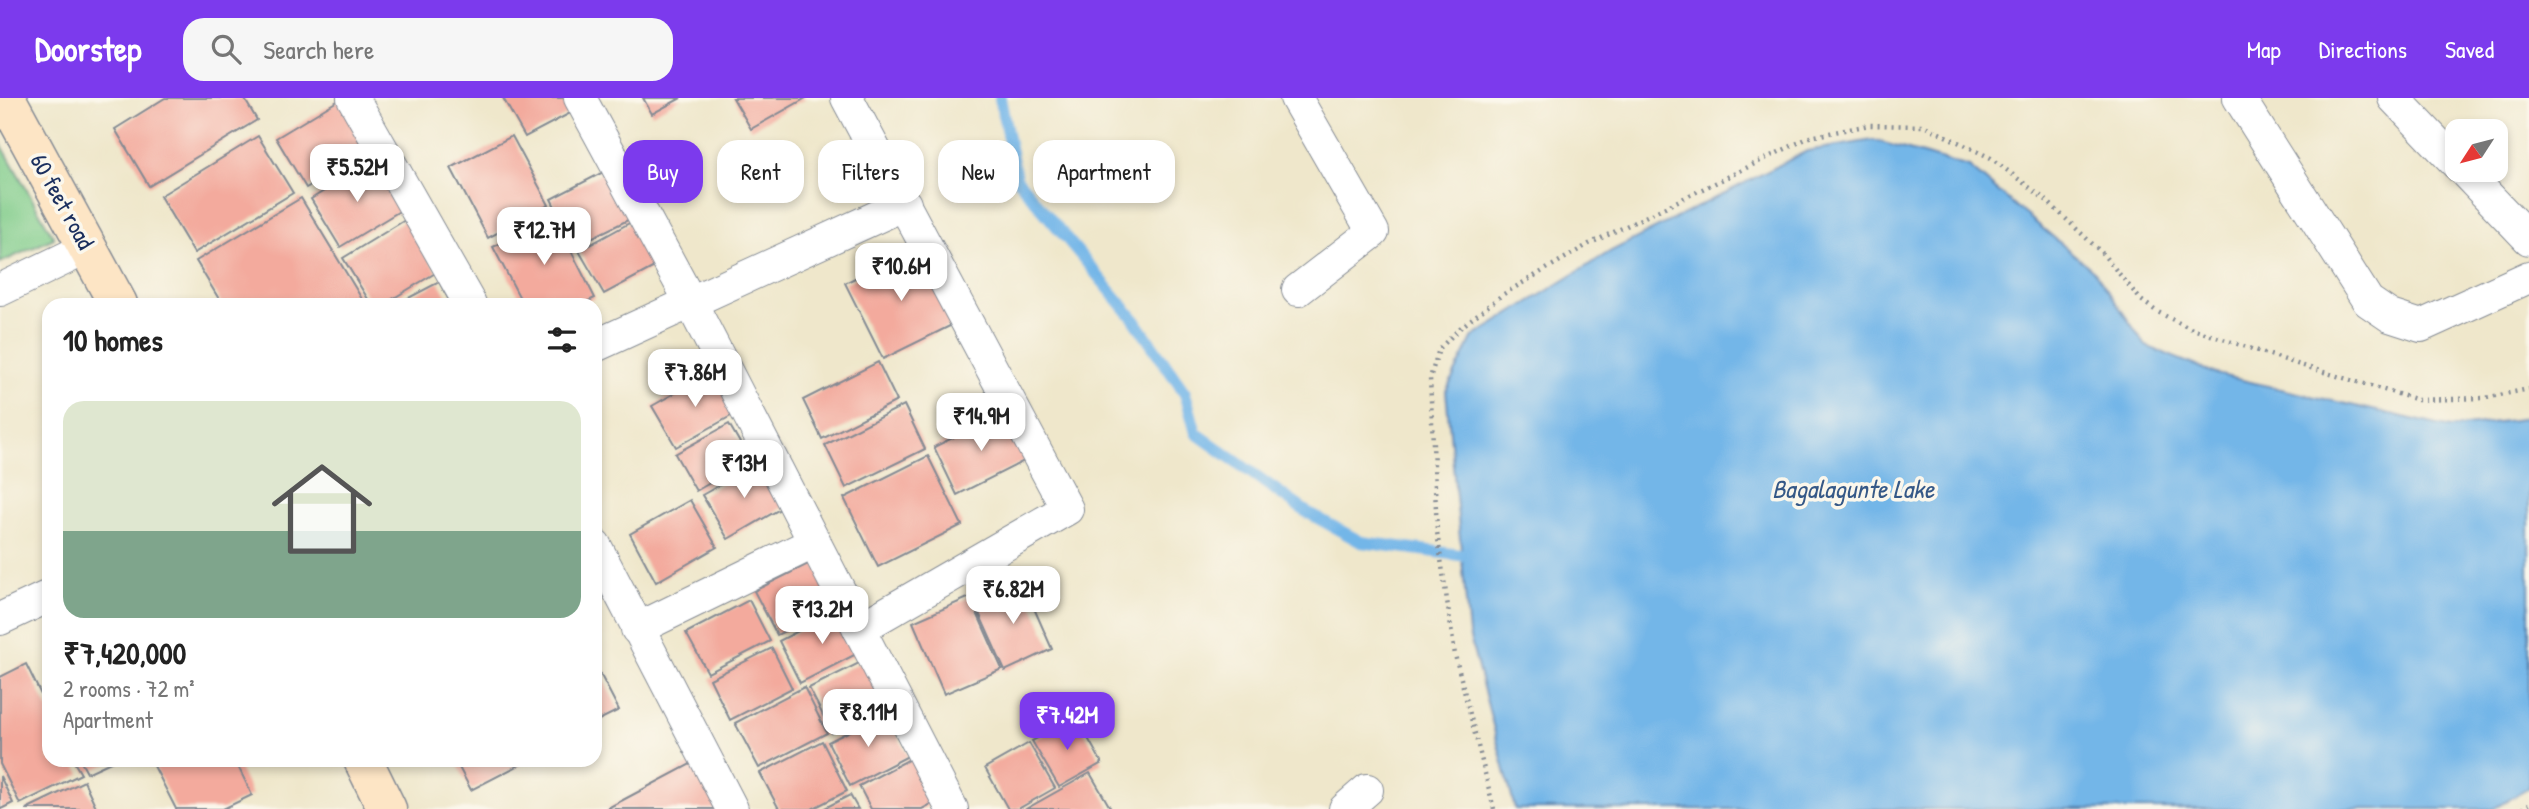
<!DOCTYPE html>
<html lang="en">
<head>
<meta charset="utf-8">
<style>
  body { margin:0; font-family:"Patrick Hand",sans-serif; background:#f6f6f6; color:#222; height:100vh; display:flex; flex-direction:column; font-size:26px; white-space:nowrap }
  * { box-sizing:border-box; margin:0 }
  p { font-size:23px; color:#767676 }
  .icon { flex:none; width:38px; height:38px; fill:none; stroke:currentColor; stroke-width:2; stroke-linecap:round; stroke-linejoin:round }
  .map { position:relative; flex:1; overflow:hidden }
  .sheet { position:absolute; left:42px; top:200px; width:560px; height:469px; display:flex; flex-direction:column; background:#fff; border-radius:21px; box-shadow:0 4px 10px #0003 }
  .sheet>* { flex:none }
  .guide { position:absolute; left:623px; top:42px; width:665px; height:63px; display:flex; gap:14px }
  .needle { width:46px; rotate:234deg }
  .tools { position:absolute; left:2445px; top:21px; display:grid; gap:14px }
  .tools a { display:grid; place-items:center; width:63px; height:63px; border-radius:14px; background:#fff; box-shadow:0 4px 10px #0003; font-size:35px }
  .price { position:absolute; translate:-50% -60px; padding:0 16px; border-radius:14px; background:#fff; color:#222; font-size:23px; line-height:46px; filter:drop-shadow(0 2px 4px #0008) }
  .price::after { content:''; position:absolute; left:50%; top:42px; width:21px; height:16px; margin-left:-10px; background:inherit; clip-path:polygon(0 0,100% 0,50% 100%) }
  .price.current { background:#7c3aed; color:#fff }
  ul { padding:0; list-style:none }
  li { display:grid; align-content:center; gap:14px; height:371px; padding:0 21px }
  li+li { border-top:2px solid #e0e0e0 }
  li span { display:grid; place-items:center; height:217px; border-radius:21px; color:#555 }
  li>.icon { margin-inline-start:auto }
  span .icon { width:126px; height:126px; fill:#fffc; stroke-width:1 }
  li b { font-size:30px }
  h2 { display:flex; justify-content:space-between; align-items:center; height:84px; padding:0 21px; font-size:30px }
  .pill { padding:0 24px; border-radius:21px; background:#fff; box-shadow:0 4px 10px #0003; font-size:24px; line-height:63px }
  .pill.current { background:#7c3aed; color:#fff }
  header { display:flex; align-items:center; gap:42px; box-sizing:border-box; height:98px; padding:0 35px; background:#7c3aed; color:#fff }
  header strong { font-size:33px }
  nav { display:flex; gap:38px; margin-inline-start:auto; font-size:24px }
  .search { width:490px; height:63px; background:#f6f6f6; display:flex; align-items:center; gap:18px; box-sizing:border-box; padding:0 24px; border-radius:21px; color:#767676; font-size:26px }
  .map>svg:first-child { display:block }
  .green { fill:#80cc8a; stroke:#4e7e74; stroke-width:2 }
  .water { fill:#73b6e8; stroke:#4772a3; stroke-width:2 }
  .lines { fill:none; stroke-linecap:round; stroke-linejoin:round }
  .stream { stroke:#73b6e8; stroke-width:12 }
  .building { fill:#f3aa9d }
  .street-casing { stroke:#858b94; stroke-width:34 }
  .secondary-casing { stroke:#858b94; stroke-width:41 }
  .path { stroke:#858b94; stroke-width:4.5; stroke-dasharray:2 5; stroke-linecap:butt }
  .street { stroke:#fff; stroke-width:32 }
  .secondary { stroke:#fde5c5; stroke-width:38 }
  .labels { text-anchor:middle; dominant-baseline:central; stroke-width:7; stroke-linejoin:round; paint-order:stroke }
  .street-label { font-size:24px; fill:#1b2f5e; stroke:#fbf7ec }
  .water-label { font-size:26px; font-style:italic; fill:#355887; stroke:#fbf7ec }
</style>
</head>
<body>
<header>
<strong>Doorstep</strong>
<div class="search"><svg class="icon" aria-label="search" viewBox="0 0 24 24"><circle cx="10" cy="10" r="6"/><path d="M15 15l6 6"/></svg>Search here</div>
<nav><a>Map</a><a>Directions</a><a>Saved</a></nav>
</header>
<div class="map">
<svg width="2529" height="711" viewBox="0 0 2529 711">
  <rect width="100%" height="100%" fill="#fbf7ec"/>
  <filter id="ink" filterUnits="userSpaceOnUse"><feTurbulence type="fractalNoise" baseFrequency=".0143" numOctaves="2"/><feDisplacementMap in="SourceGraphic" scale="14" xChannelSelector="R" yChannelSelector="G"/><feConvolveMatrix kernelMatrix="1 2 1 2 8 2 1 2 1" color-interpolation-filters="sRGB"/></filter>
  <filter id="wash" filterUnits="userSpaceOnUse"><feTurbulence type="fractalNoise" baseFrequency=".00686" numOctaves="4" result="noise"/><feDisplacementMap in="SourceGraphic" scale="28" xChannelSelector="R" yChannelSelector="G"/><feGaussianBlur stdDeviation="1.57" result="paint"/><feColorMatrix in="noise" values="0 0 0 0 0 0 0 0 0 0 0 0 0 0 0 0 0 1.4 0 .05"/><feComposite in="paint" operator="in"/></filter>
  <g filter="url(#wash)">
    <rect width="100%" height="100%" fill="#efe7cb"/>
    <polygon class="green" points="0,44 54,140 0,165"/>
    <polygon class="water" points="1873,42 1969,69 2095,174 2146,248 2216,276 2451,330 2529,320 2529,690 2493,711 1515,711 1469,536 1446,293 1473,239 1611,153 1807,53"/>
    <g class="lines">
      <polyline class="stream" points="1000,0 1016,80 1134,221 1185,295 1196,335 1305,413 1361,444 1475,459"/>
    </g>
    <g id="blocks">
      <g class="building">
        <polygon points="165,0 244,0 257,22 149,88 115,31"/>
        <polygon points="503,0 571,0 578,11 525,39"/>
        <polygon points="643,0 681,0 652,16"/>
        <polygon points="733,0 806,0 751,31"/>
        <polygon points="339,2 370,52 306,90 276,40"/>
        <polygon points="258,38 293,95 194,155 160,98"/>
        <polygon points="512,38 549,107 488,140 451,70"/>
        <polygon points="373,63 403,111 340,149 311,101"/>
        <polygon points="607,72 632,120 575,148 551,101"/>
        <polygon points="301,100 365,206 222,206 196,163"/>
        <polygon points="554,119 595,200 582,206 523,206 493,149"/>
        <polygon points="405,122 437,174 384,206 371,206 343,160"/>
        <polygon points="633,123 658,167 604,196 579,153"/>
        <polygon points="919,148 958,224 883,261 845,185"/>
        <polygon points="439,184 451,206 397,206"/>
        <polygon points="878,264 897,303 822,341 803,302"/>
        <polygon points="714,273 738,314 676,349 652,308"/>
        <polygon points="904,307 925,351 846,390 825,347"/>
        <polygon points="1005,314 1028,361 957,397 934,349"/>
        <polygon points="729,326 750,362 696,393 675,356"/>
        <polygon points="928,358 962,427 878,469 844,400"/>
        <polygon points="761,364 785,408 728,441 702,397"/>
        <polygon points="690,402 717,449 656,484 630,436"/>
        <polygon points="814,463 837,507 777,537 754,493"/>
        <polygon points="1022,483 1052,551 1005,573 974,504"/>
        <polygon points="970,499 1002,571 944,596 913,524"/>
        <polygon points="749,502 770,543 708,575 686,535"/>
        <polygon points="843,510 864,552 800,585 779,543"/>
        <polygon points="772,550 792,590 730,622 710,581"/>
        <polygon points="867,561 889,605 832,635 809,590"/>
        <polygon points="26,566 49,613 49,662 73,662 81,676 20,706 0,666 0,579"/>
        <polygon points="595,566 619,612 595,624"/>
        <polygon points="804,589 827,635 759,670 735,625"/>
        <polygon points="886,615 908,658 850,688 828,644"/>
        <polygon points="1076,619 1102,665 1059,689 1032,643"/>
        <polygon points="822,643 847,693 812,711 779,711 760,675"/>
        <polygon points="1029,645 1055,690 1018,711 1008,711 985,670"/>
        <polygon points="919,656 941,701 922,711 871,711 859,688"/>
        <polygon points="80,662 115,662 87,675"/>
        <polygon points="151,662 235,662 252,697 223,711 176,711"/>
        <polygon points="455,662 529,662 471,692"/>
        <polygon points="698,662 725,711 606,711"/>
        <polygon points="1090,675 1111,711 1026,711"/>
        <polygon points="0,678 13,705 1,711 0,711"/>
        <polygon points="84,683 97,711 26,711"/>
        <polygon points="850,697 858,711 823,711"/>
      </g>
    </g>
  </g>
  <g filter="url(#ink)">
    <use href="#blocks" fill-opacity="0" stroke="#858b94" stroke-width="2"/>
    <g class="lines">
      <defs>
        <g id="street">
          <polyline points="353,0 470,206"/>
          <polyline points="580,0 690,203 952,711"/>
          <polyline points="847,0 1067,411 859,531"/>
          <polyline points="1296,0 1373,134 1298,192"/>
          <polyline points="2239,0 2368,203 2390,218 2421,228 2529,179"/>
          <polyline points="2394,0 2457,66"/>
          <polyline points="2463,72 2529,141"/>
          <polyline points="0,192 89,149"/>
          <polyline points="595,248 905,106"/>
          <polyline points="595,447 732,711"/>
          <polyline points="0,521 49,498"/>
          <polyline points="637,531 815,444"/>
          <polyline points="1345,711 1367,692"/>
        </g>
        <g id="secondary">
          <polyline points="6,0 118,206"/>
          <polyline points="363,662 387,711"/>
        </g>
      </defs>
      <use href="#street" class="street-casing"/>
      <use href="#secondary" class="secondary-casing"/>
      <g class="path">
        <polyline points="1494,711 1455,557 1437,434 1430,280 1439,251 1460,230 1502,197 1589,146 1810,39 1869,27 1925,28 1991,60 2046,102 2101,154 2141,202 2156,213 2187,229 2297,266 2418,302 2485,300 2529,291"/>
        <polyline points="2522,711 2529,707"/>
      </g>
      <use href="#street" class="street"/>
      <use href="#secondary" class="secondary"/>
    </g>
  </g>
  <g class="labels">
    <g class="street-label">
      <text transform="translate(63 103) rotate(61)">60 feet road</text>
    </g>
    <g class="water-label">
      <text x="1853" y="390">Bagalagunte Lake</text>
    </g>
  </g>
</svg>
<div class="tools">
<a><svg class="needle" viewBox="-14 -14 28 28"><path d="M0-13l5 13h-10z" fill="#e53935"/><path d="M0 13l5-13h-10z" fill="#767676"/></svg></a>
</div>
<b class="price" style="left:357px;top:106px">₹5.52M</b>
<b class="price" style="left:544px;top:169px">₹12.7M</b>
<b class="price" style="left:901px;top:205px">₹10.6M</b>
<b class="price" style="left:695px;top:311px">₹7.86M</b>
<b class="price" style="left:981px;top:355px">₹14.9M</b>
<b class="price" style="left:744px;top:402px">₹13M</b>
<b class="price" style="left:1013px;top:528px">₹6.82M</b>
<b class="price" style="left:822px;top:548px">₹13.2M</b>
<b class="price" style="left:868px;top:651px">₹8.11M</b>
<b class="price current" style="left:1067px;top:654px">₹7.42M</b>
<div class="guide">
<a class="pill current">Buy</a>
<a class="pill">Rent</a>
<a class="pill">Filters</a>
<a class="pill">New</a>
<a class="pill">Apartment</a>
</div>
<section class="sheet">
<h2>10 homes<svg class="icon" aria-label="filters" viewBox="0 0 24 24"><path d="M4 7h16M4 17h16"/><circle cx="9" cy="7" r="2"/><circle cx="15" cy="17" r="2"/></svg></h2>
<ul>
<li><span style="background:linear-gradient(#dfe7d0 60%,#7fa58c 0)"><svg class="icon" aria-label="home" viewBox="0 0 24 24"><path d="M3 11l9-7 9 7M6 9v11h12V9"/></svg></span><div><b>₹7,420,000</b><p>2 rooms · 72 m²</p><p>Apartment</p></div></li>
</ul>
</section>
</div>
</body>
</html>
